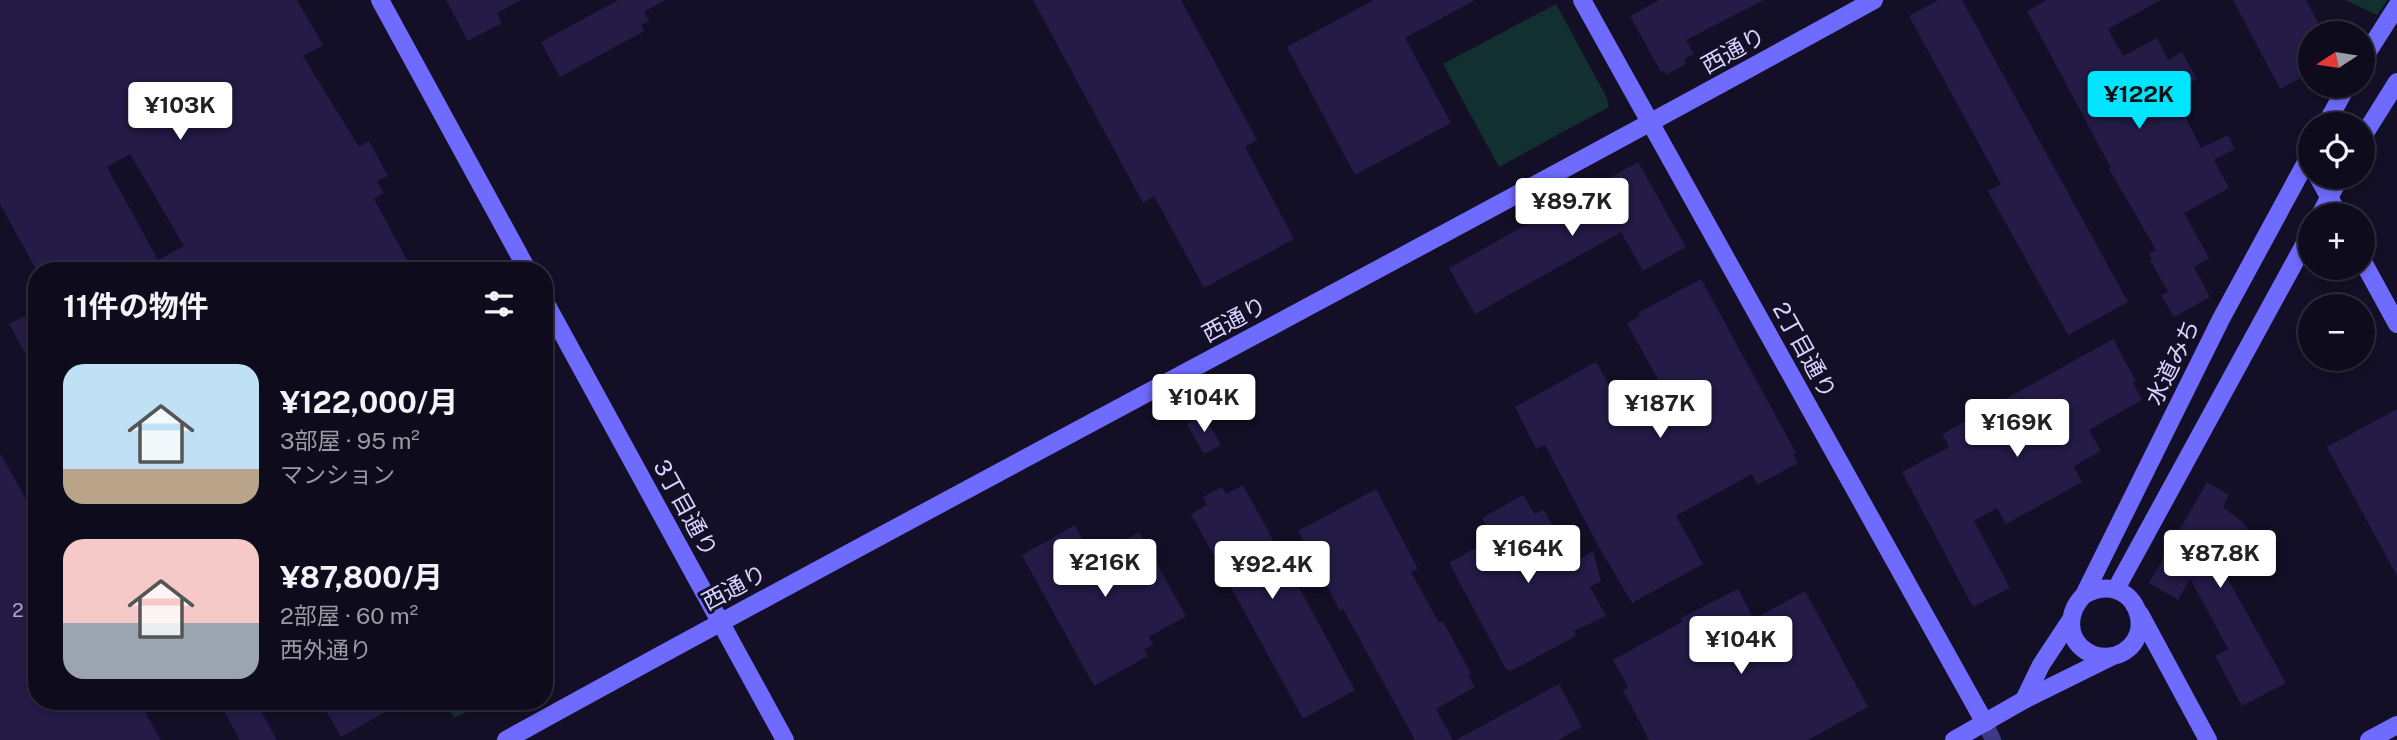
<!DOCTYPE html>
<html lang="ja">
<head>
<meta charset="utf-8">
<style>
  body { margin:0; font-family:"Public Sans","Noto Sans JP",sans-serif; background:#171425; color:#f1f3f6; height:100vh; display:flex; flex-direction:column; font-size:26px; white-space:nowrap }
  * { box-sizing:border-box; margin:0 }
  p { font-size:23px; color:#9b9ba3 }
  .icon { flex:none; width:38px; height:38px; fill:none; stroke:currentColor; stroke-width:2; stroke-linecap:round; stroke-linejoin:round }
  .map { position:relative; flex:1; overflow:hidden }
  .sheet { position:absolute; left:28px; top:262px; width:525px; height:448px; display:flex; flex-direction:column; background:#0e0b1c; border-radius:28px; box-shadow:0 4px 10px #0003,0 0 0 2px #2e2b3b }
  .sheet>* { flex:none }
  .needle { width:46px; rotate:258deg }
  .tools { position:absolute; left:2298px; top:21px; display:grid; gap:14px }
  .tools a { display:grid; place-items:center; width:77px; height:77px; border-radius:50%; background:#0e0b1c; box-shadow:0 4px 10px #0003,0 0 0 2px #2e2b3b; font-size:35px }
  .price { position:absolute; translate:-50% -60px; padding:0 16px; border-radius:7px; background:#fff; color:#222; font-size:23px; line-height:46px; filter:drop-shadow(0 2px 4px #0008) }
  .price::after { content:''; position:absolute; left:50%; top:42px; width:21px; height:16px; margin-left:-10px; background:inherit; clip-path:polygon(0 0,100% 0,50% 100%) }
  .price.selected { background:#00e5ff; color:#111 }
  ul { padding:0; list-style:none }
  li { display:flex; align-items:center; gap:21px; height:175px; padding:0 35px }
  li span { display:grid; place-items:center; flex:none; width:196px; height:140px; border-radius:21px; color:#555 }
  li>.icon { margin-inline-start:auto }
  span .icon { width:84px; height:84px; fill:#fffc; stroke-width:1 }
  li b { font-size:30px }
  h2 { display:flex; justify-content:space-between; align-items:center; height:84px; padding:0 35px; font-size:30px }
  .map>svg:first-child { display:block }
  .green { fill:#12302f }
  .building { fill:#241b47; fill-rule:evenodd }
  .lines { fill:none; stroke-linecap:round; stroke-linejoin:round }
  .street { stroke:#3d3a85; stroke-width:16 }
  .secondary { stroke:#6f6bff; stroke-width:18 }
  .labels { text-anchor:middle; dominant-baseline:central; stroke-width:6; stroke-linejoin:round; paint-order:stroke }
  .number-label { font-size:19px; fill:#aca6d1 }
  .street-label { font-size:23px; fill:#d9d4ff; stroke:#130f26 }
</style>
</head>
<body>
<div class="map">
<svg width="2397" height="740" viewBox="0 0 2397 740">
  <rect width="100%" height="100%" fill="#130f26"/>
  <g class="green">
    <polygon points="2345,0 2387,0 2377,15"/>
    <polygon points="1556,4 1607,98 1609,107 1499,167 1443,64"/>
    <polygon points="445,702 486,702 454,718"/>
  </g>
  <g class="building">
    <path d="M0,0h297l26,45 -20,11 56,91 10,-6 19,35 -11,5 7,12 -10,6 39,72h-376l-37,-67zM130,154l54,92 -26,14 -51,-93z"/>
    <polygon points="446,0 521,0 497,13 502,23 468,41"/>
    <polygon points="618,0 665,0 644,12 649,21 641,25 644,31 560,77 541,42"/>
    <polygon points="1033,0 1181,0 1257,140 1245,147 1294,239 1204,288 1154,196 1143,203"/>
    <polygon points="1374,0 1475,0 1405,38 1451,123 1355,175 1287,47"/>
    <polygon points="1659,0 1764,0 1686,40 1694,54 1685,59 1686,64 1666,75 1664,71 1661,72 1630,16"/>
    <polygon points="1938,0 1962,0 2128,302 2068,335 1988,191 2001,184 1909,16"/>
    <polygon points="2047,0 2161,0 2108,29 2123,56 2157,38 2168,60 2182,52 2197,79 2173,92 2201,148 2228,135 2235,149 2214,160 2229,188 2184,213 2209,258 2194,267 2210,297 2174,317 2161,295 2168,292 2150,260 2152,259 2149,253 2156,250 2109,169 2111,168 2027,11"/>
    <polygon points="2233,0 2306,0 2324,33 2310,33 2310,73 2280,89"/>
    <polygon points="1638,162 1686,247 1643,271 1621,232 1475,314 1449,268"/>
    <polygon points="1701,279 1796,453 1793,454 1798,463 1757,485 1752,474 1676,516 1703,564 1632,603 1599,547 1545,445 1536,449 1515,407 1596,362 1626,416 1666,394 1627,323 1640,316 1638,313"/>
    <polygon points="37,310 37,375 9,324"/>
    <polygon points="2113,339 2136,381 2133,383 2142,400 2089,430 2101,451 2074,466 2082,482 2006,524 1997,508 1974,521 2010,588 1973,607 1902,472 1949,447 1942,434"/>
    <polygon points="2397,409 2397,576 2327,447"/>
    <polygon points="1204,415 1221,445 1204,454 1187,424"/>
    <polygon points="0,453 37,519 37,702 139,702 161,740 0,740"/>
    <polygon points="2207,482 2229,495 2223,507 2246,525 2249,534 2244,559 2237,568 2226,576 2286,683 2242,706 2215,656 2228,649 2190,578 2178,600 2149,583"/>
    <polygon points="1243,485 1355,690 1303,719 1191,514 1207,505 1203,497 1222,487 1226,494"/>
    <polygon points="1376,489 1418,569 1411,572 1439,623 1443,621 1471,674 1468,676 1475,687 1436,709 1453,740 1415,740 1343,609 1340,611 1298,531"/>
    <polygon points="1523,495 1535,514 1544,510 1570,557 1572,555 1577,561 1593,551 1601,581 1590,587 1606,616 1574,631 1576,636 1511,671 1506,669 1449,563 1493,538 1482,518"/>
    <polygon points="1075,525 1093,558 1139,532 1186,616 1149,637 1153,645 1144,649 1148,656 1094,686 1022,555"/>
    <polygon points="1738,589 1754,619 1805,591 1868,707 1808,740 1649,740 1623,690 1628,687 1613,660 1682,622 1681,618"/>
    <polygon points="1559,684 1582,727 1558,740 1456,740"/>
    <polygon points="219,702 256,702 277,740 240,740"/>
    <polygon points="321,702 403,702 341,737"/>
  </g>
  <g class="lines">
    <polyline class="street" points="1985,723 1993,740"/>
    <g class="secondary">
      <polyline points="380,0 528,271"/>
      <polyline points="1582,0 1985,723"/>
      <polyline points="2362,61 2397,6"/>
      <polyline points="2326,124 2347,86"/>
      <polyline points="2362,138 2397,82"/>
      <polyline points="2318,177 2339,215"/>
      <polyline points="2320,215 2340,177"/>
      <polyline points="2362,260 2397,324"/>
      <polyline points="544,300 785,740"/>
      <polyline points="2116,589 2310,234"/>
      <path d="M2084,595c50,-28 78,43 33,60 -10,3 -22,2 -31,-4 -21,-14 -18,-40 -2,-56l137,-276 89,-164"/>
      <polyline points="2140,614 2208,740"/>
      <polyline points="2024,700 2041,665 2070,621"/>
      <path d="M506,740c454,-251 914,-489 1368,-740"/>
      <polyline points="1954,740 2024,700 2113,656"/>
      <polyline points="2369,740 2397,725"/>
    </g>
  </g>
  <g class="labels">
    <g class="number-label">
      <text x="18" y="610">2</text>
    </g>
    <g class="street-label">
      <text transform="translate(1733 50) rotate(-29)">西通り</text>
      <text transform="translate(1234 319) rotate(-28)">西通り</text>
      <text transform="translate(1805 350) rotate(61)">2丁目通り</text>
      <text transform="translate(2172 362) rotate(-64)">水道みち</text>
      <text transform="translate(686 508) rotate(61)">3丁目通り</text>
      <text transform="translate(734 587) rotate(-28)">西通り</text>
    </g>
  </g>
</svg>
<div class="tools">
<a><svg class="needle" viewBox="-14 -14 28 28"><path d="M0-13l5 13h-10z" fill="#e53935"/><path d="M0 13l5-13h-10z" fill="#9b9ba3"/></svg></a>
<a><svg class="icon" aria-label="locate" viewBox="0 0 24 24"><circle cx="12" cy="12" r="6"/><path d="M12 2v4M12 18v4M2 12h4M18 12h4"/></svg></a>
<a>+</a>
<a>−</a>
</div>
<b class="price selected" style="left:2139px;top:131px">¥122K</b>
<b class="price" style="left:180px;top:142px">¥103K</b>
<b class="price" style="left:1572px;top:238px">¥89.7K</b>
<b class="price" style="left:1204px;top:434px">¥104K</b>
<b class="price" style="left:1660px;top:440px">¥187K</b>
<b class="price" style="left:2017px;top:459px">¥169K</b>
<b class="price" style="left:1528px;top:585px">¥164K</b>
<b class="price" style="left:2220px;top:590px">¥87.8K</b>
<b class="price" style="left:1105px;top:599px">¥216K</b>
<b class="price" style="left:1272px;top:601px">¥92.4K</b>
<b class="price" style="left:1741px;top:676px">¥104K</b>
<section class="sheet">
<h2>11件の物件<svg class="icon" aria-label="filters" viewBox="0 0 24 24"><path d="M4 7h16M4 17h16"/><circle cx="9" cy="7" r="2"/><circle cx="15" cy="17" r="2"/></svg></h2>
<ul>
<li><span style="background:linear-gradient(#bfe0f5 75%,#b9a48a 0)"><svg class="icon" aria-label="home" viewBox="0 0 24 24"><path d="M3 11l9-7 9 7M6 9v11h12V9"/></svg></span><div><b>¥122,000/月</b><p>3部屋 · 95 m²</p><p>マンション</p></div></li>
<li><span style="background:linear-gradient(#f6c9c9 60%,#9aa5b1 0)"><svg class="icon" aria-label="home" viewBox="0 0 24 24"><path d="M3 11l9-7 9 7M6 9v11h12V9"/></svg></span><div><b>¥87,800/月</b><p>2部屋 · 60 m²</p><p>西外通り</p></div></li>
</ul>
</section>
</div>
</body>
</html>
